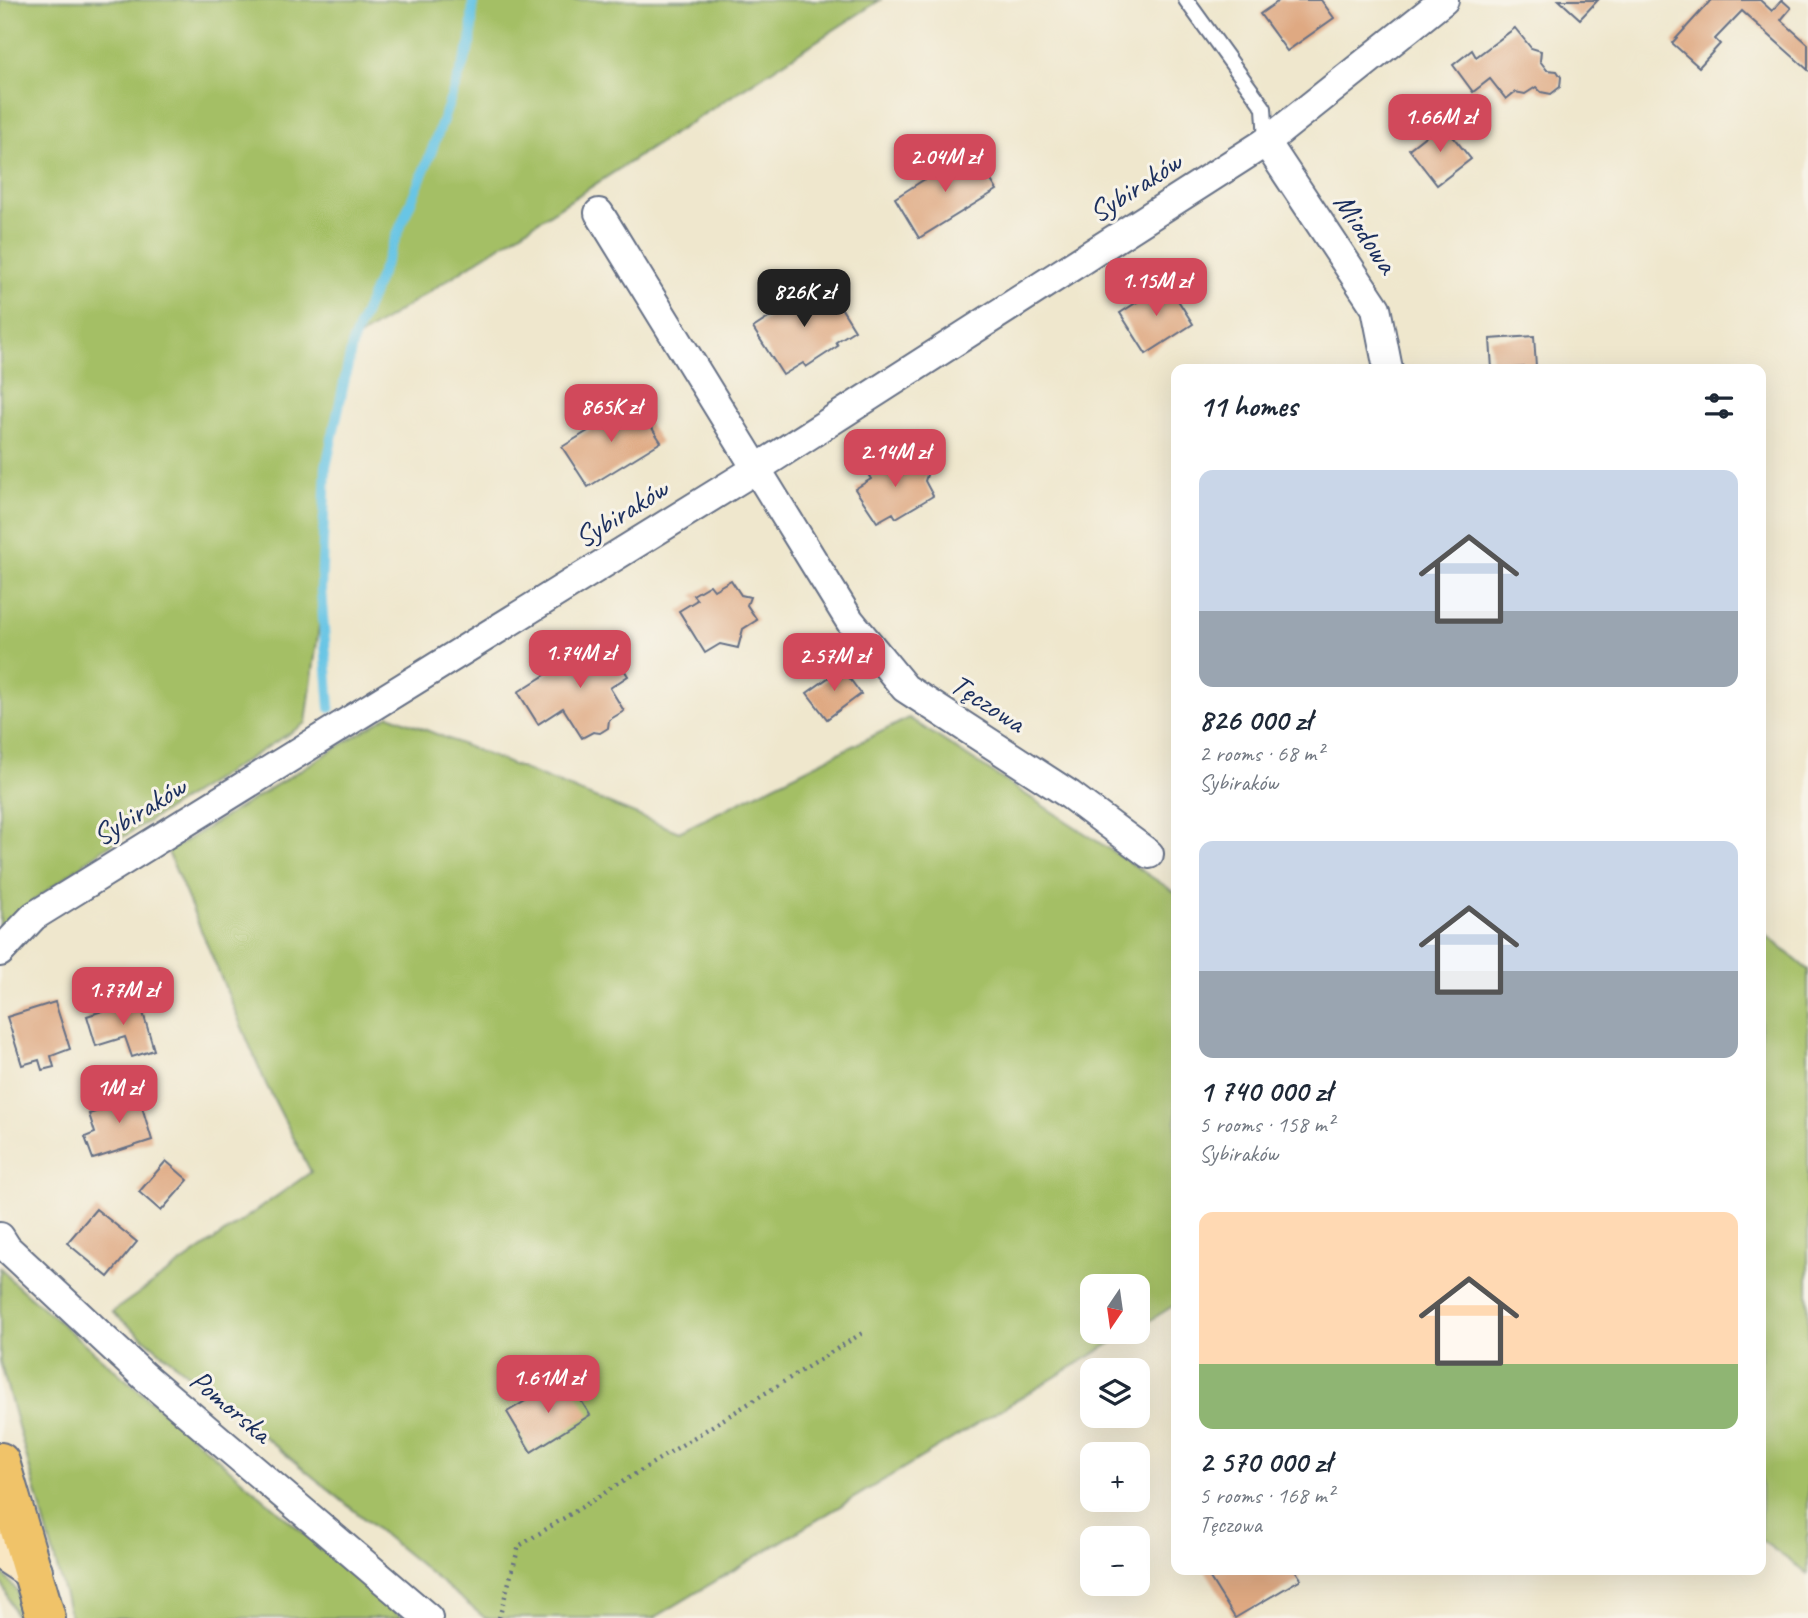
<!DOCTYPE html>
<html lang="en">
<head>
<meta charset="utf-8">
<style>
  body { margin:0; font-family:Caveat,sans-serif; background:#f6f6f7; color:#1f2937; height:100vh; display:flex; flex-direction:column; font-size:26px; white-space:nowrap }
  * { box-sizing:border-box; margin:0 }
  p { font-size:23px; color:#747a83 }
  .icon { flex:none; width:38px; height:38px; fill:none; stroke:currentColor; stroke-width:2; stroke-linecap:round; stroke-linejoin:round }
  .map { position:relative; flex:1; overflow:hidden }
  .drawer { position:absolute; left:1171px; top:364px; width:595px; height:1211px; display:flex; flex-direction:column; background:#fff; border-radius:14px; box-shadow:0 7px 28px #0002 }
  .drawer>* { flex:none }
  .needle { width:46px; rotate:193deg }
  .fabs { position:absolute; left:1080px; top:1274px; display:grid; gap:14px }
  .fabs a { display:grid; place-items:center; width:70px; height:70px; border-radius:14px; background:#fff; box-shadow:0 7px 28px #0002; font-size:35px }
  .price { position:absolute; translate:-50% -60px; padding:0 16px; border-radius:14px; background:#d1495b; color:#fff; font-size:23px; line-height:46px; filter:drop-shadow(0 2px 4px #0008) }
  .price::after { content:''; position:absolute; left:50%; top:42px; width:21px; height:16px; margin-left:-10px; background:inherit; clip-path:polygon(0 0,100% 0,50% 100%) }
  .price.on { background:#222; color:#fff }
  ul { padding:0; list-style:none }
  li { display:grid; align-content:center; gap:14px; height:371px; padding:0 28px }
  li span { display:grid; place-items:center; height:217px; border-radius:14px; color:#555 }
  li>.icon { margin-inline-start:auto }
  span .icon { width:126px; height:126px; fill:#fffc; stroke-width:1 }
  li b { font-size:30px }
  h2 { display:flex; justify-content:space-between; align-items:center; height:84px; padding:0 28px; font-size:30px }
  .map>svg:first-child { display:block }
  .green { fill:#a4bf65; stroke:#607762; stroke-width:2 }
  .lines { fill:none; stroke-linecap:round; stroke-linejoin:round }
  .stream { stroke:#67c5e5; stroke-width:10 }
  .building { fill:#dfa982 }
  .lane-casing { stroke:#656f85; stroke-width:18 }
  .street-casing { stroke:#656f85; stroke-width:32 }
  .secondary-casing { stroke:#656f85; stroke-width:42 }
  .primary-casing { stroke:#656f85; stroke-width:42 }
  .path { stroke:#656f85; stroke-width:4.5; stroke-dasharray:2 5; stroke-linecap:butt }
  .lane { stroke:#fff; stroke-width:14 }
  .street { stroke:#fff; stroke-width:28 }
  .secondary { stroke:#f9e7c3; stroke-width:38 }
  .primary { stroke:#f0c369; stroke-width:38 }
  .labels { text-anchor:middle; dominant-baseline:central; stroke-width:6; stroke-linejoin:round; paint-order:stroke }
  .street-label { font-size:30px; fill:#1b2f5e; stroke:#f7f3e8 }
</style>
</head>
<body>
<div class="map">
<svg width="1808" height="1618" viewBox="0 0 1808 1618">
  <rect width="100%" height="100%" fill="#f7f3e8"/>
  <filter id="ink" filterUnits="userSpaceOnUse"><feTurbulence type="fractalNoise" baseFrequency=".0143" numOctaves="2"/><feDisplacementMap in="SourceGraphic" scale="14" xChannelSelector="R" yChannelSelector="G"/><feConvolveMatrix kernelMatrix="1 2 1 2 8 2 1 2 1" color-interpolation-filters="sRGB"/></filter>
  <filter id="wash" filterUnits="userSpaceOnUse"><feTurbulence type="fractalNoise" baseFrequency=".00686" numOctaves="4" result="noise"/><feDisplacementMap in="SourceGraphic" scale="28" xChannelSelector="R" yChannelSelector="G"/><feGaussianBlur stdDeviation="1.57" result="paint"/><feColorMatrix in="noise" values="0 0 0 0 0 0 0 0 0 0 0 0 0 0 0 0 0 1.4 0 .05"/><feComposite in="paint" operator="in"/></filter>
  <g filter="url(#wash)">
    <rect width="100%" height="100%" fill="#efe7cd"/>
    <g class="green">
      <polygon points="0,0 880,0 353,341 326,467 320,619 306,723 99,852 0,926"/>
      <polygon points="389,715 679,832 909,718 1176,893 1176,1304 1138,1328 1138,1286 1092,1286 1092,1332 1130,1332 654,1618 485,1618 112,1312 311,1172 266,1084 168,852"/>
      <polygon points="1760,930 1808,970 1808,1574 1761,1540"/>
      <polygon points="0,1267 13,1282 402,1618 71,1618 0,1361"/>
      <polygon points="0,1569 17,1591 26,1618 17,1618 0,1579"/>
    </g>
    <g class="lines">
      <polyline class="stream" points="330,708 321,590 326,467 353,341 429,158 471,43 473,0"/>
    </g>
    <g id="blocks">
      <g class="building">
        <polygon points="1280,0 1321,0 1334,18 1287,51 1260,14"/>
        <polygon points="1559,0 1598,0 1580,19"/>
        <polygon points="1711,0 1760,0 1772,11 1782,0 1791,8 1781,20 1808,44 1808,70 1742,11 1715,39 1720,44 1699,67 1672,43"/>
        <polygon points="1515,28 1531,48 1541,51 1540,61 1547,70 1557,71 1561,77 1560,87 1551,94 1541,92 1536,87 1525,94 1515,92 1506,99 1490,79 1473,92 1453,65 1472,50 1476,57"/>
        <polygon points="1442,123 1471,159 1437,185 1409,149"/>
        <polygon points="972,151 997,190 919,238 895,198 925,179 926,172 937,165 945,167"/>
        <polygon points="825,282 855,330 836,342 838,346 806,367 803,363 783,375 753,328 773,315 771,311 803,291 805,295"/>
        <polygon points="1167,283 1193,324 1146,354 1120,313"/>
        <polygon points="1534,336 1536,367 1492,369 1490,339"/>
        <polygon points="635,402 661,442 588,487 562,447"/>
        <polygon points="906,453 916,467 923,468 927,475 925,481 933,496 896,518 893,513 877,522 855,489 871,479 869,476"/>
        <polygon points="731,580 741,595 750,597 747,605 757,620 743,629 738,648 720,644 705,653 679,611 697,600 693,595 710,585 714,590"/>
        <polygon points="604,638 628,676 610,688 624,711 609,720 608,728 600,733 593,732 582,738 563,708 538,724 518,692"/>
        <polygon points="842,668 861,694 827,719 807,693"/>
        <polygon points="139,999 154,1050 132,1057 125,1037 96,1046 87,1016"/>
        <polygon points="55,1002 70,1049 51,1056 54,1067 42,1070 39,1060 22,1065 7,1017"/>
        <polygon points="136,1087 152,1140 93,1159 85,1137 95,1133 89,1114 114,1106 111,1094"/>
        <polygon points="166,1161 188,1180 161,1211 139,1192"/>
        <polygon points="96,1209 137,1242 108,1277 67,1243"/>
        <polygon points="569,1381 590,1415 531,1452 507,1412 542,1391 544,1395"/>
        <polygon points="1205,1570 1295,1570 1301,1579 1235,1618"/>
      </g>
    </g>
  </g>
  <g filter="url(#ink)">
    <use href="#blocks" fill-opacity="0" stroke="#656f85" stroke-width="2"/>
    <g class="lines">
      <defs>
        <polyline id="lane" points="1186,0 1264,108 1266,141"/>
        <g id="street">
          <polyline points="1266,142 1376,308 1388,369"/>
          <polyline points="599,213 850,621 905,688 1070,795 1149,854"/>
          <polyline points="0,952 34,916 756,469 1266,142 1444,0"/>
          <polyline points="0,1237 7,1248 144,1376 428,1618"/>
        </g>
        <polyline id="secondary" points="0,1549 33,1571"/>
        <polyline id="primary" points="0,1462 46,1618"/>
      </defs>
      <use href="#lane" class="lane-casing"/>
      <use href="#street" class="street-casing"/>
      <use href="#secondary" class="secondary-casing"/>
      <use href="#primary" class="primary-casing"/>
      <polyline class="path" points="499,1618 519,1546 864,1332"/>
      <use href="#lane" class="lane"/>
      <use href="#street" class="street"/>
      <use href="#secondary" class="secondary"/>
      <use href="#primary" class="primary"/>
    </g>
  </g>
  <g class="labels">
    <g class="street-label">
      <text transform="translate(1135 187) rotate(-33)">Sybiraków</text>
      <text transform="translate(1366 233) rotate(56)">Miodowa</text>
      <text transform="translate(621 513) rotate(-32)">Sybiraków</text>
      <text transform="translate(988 703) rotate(33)">Tęczowa</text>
      <text transform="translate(139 811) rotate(-32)">Sybiraków</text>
      <text transform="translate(231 1406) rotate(40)">Pomorska</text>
    </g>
  </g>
</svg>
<div class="fabs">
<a><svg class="needle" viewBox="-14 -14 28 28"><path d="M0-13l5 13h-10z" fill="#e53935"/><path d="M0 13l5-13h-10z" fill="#747a83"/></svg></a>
<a><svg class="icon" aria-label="layers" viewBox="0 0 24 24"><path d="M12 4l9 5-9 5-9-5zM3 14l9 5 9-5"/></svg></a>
<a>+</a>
<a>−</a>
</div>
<b class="price" style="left:1440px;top:154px">1.66M zł</b>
<b class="price" style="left:945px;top:194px">2.04M zł</b>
<b class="price" style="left:1156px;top:318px">1.15M zł</b>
<b class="price on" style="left:804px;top:329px">826K zł</b>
<b class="price" style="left:611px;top:444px">865K zł</b>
<b class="price" style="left:895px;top:489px">2.14M zł</b>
<b class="price" style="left:580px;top:690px">1.74M zł</b>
<b class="price" style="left:834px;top:693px">2.57M zł</b>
<b class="price" style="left:123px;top:1027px">1.77M zł</b>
<b class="price" style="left:119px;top:1125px">1M zł</b>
<b class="price" style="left:548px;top:1415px">1.61M zł</b>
<section class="drawer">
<h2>11 homes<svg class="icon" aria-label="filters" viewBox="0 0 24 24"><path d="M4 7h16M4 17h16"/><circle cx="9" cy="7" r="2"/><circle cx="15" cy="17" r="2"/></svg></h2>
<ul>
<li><span style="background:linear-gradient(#c9d6e8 65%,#9aa5b1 0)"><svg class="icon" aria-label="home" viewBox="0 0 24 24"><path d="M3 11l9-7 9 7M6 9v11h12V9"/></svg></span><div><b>826 000 zł</b><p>2 rooms · 68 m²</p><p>Sybiraków</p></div></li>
<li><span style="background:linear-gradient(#c9d6e8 60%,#9aa5b1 0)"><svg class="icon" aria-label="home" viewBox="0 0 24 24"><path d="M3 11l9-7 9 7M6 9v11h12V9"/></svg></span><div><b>1 740 000 zł</b><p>5 rooms · 158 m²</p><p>Sybiraków</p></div></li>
<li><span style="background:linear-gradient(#ffd9b3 70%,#8fb573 0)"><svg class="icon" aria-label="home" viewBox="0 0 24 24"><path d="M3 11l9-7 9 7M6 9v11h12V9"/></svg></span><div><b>2 570 000 zł</b><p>5 rooms · 168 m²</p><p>Tęczowa</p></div></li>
</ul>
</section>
</div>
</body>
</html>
